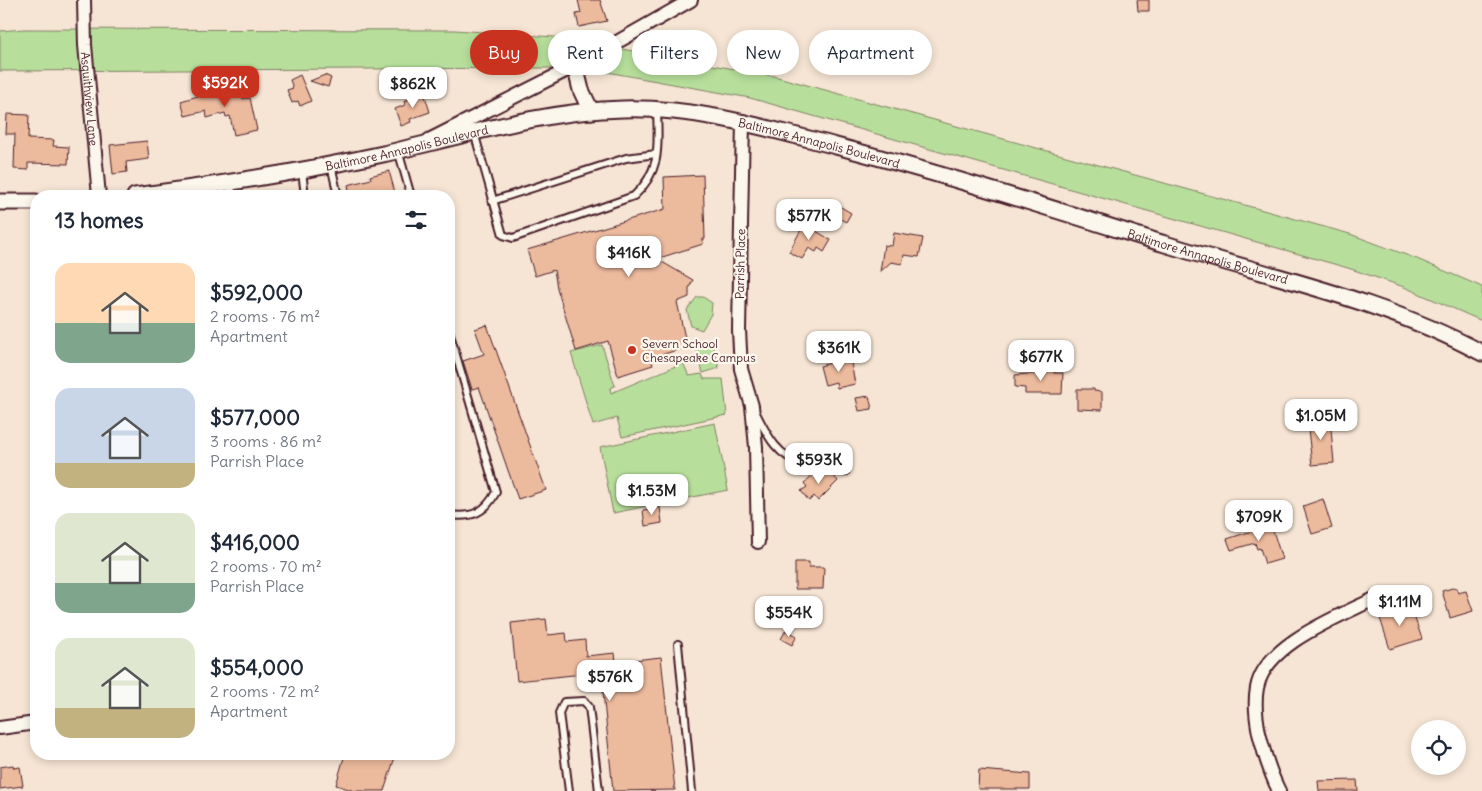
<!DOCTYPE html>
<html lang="en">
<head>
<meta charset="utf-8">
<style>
  body { margin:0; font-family:Delius,sans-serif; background:#f2f2f3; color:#1f2937; height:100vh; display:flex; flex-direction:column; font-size:19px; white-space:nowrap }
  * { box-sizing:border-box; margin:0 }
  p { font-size:16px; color:#747a83 }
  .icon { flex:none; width:28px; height:28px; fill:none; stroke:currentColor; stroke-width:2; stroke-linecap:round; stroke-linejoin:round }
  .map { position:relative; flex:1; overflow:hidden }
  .details { position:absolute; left:30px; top:190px; width:425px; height:570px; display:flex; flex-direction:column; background:#fff; border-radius:20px; box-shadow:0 2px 8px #0003 }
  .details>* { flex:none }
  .guide { position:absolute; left:470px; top:30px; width:475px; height:45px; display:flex; gap:10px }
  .controls { position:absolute; left:1411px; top:720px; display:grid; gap:10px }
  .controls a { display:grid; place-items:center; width:55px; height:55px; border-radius:50%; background:#fff; box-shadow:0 2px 8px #0003; font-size:25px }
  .price { position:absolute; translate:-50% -42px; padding:0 11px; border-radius:10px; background:#fff; color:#222; font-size:16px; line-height:32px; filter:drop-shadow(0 1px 2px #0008) }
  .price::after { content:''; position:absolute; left:50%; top:30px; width:15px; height:11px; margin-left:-8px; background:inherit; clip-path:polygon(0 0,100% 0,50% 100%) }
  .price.selected { background:#c8321e; color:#fff }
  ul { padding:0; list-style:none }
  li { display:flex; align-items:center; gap:15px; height:125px; padding:0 25px }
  li span { display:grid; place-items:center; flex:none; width:140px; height:100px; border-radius:15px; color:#555 }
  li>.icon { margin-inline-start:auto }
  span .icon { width:60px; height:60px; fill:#fffc; stroke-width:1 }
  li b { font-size:21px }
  h2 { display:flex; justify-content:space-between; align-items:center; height:60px; padding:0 25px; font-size:21px }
  .tag { padding:0 18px; border-radius:22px; background:#fff; box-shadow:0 2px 8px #0003; font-size:18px; line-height:45px }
  .tag.selected { background:#c8321e; color:#fff }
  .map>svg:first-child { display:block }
  .green { fill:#b7df9b; stroke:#807f63 }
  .building { fill:#ecba9d; stroke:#4a1f2b }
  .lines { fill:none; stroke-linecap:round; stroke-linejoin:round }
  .service-casing { stroke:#4a1f2b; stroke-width:10 }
  .minor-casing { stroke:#4a1f2b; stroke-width:16 }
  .tertiary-casing { stroke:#4a1f2b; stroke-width:19 }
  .service { stroke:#fbf7ec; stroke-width:6 }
  .minor { stroke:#fbf7ec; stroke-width:12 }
  .tertiary { stroke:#fbf7ec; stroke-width:15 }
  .poi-dot { fill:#c8321e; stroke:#fbf7ec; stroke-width:2 }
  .labels { text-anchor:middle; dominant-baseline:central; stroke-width:4.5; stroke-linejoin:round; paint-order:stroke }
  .street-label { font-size:12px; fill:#4a1f2b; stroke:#fbf7ec }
  .poi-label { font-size:12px; fill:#4a1f2b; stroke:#fbf7ec; text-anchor:start }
</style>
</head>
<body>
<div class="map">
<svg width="1482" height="791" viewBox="0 0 1482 791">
  <rect width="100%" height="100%" fill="#f6e5d4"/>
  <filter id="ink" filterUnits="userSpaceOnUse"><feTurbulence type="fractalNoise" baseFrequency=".02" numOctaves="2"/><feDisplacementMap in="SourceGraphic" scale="10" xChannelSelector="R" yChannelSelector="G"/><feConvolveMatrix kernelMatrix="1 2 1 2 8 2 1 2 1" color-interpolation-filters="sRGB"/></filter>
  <g filter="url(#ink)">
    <g class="green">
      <polygon points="24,29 455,30 554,37 774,76 1350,234 1417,259 1482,287 1482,321 1404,287 1348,268 750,98 596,70 549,68 0,71 0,31"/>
      <polygon points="697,297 703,297 712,303 711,314 702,330 691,326 687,310"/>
      <polygon points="712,343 719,368 703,373 696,347"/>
      <polygon points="602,345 615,386 610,388 611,393 683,363 689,376 702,374 704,379 723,379 727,415 622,437 617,418 593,425 571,353"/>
      <polygon points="715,423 728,490 613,513 600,447"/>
    </g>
    <g class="building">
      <polygon points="578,0 600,0 607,21 579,27 576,14 581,13"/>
      <polygon points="1137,0 1149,0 1149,11 1138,11"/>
      <polygon points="300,75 311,101 300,106 298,101 292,103 287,90 293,88 290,80"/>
      <polygon points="325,75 331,78 328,87 310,81"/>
      <polygon points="238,84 243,99 250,98 257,130 234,135 230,116 226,117 225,113 207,118 206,111 185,116 181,101"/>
      <polygon points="424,93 430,112 410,119 411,122 401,126 395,109 405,105 404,101"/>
      <polygon points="7,114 29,115 28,139 54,140 53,146 69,147 68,164 28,163 28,170 14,169 15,134 6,134"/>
      <polygon points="147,141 149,159 126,162 127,172 113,174 110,145"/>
      <polygon points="389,171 396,196 350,196 348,185 371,179 370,176"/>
      <polygon points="703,175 705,239 703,239 703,244 647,262 662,262 693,280 689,288 689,297 677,302 687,347 651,358 653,365 618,376 608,341 576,351 557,288 554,270 535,276 527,250 665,209 664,177"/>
      <polygon points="841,207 851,213 846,222 835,216"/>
      <polygon points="810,222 819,227 816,231 831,240 824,252 818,248 816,252 809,248 802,259 789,252 804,224 807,226"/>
      <polygon points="894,233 923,238 919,257 904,255 902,264 891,262 880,272 884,245 892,246"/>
      <polygon points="487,325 546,490 518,499 479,387 472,389 463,361 484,354 475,329"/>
      <polygon points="850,357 855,384 837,388 836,382 825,385 820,366"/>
      <polygon points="1040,366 1054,366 1054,373 1063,373 1062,394 1025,394 1025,388 1015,387 1015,375 1040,373"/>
      <polygon points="1077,389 1094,389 1094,391 1102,392 1102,410 1077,409"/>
      <polygon points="869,396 872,409 859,411 856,398"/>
      <polygon points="1330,418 1334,463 1312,465 1307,420"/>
      <polygon points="828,469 838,481 818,501 814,496 809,501 801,491 807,487 804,483 815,473 818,477"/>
      <polygon points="1323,499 1332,528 1312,534 1303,506"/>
      <polygon points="660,507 662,523 645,526 643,510"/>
      <polygon points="1270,521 1282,559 1265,564 1260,548 1257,549 1255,543 1231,550 1227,539 1255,530 1254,526"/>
      <polygon points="795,562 809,562 809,567 824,567 823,589 795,589"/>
      <polygon points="1456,587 1458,593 1466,591 1473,611 1450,618 1442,591"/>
      <polygon points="1410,604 1422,639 1390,649 1379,615"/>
      <polygon points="546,619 548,635 566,633 567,642 585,640 586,656 615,653 616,662 661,657 675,790 613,791 601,672 517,681 511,623"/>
      <polygon points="786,630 797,636 792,645 781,639"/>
      <polygon points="345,754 396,754 384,791 355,791 336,785"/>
      <polygon points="13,765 14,768 20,767 23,786 0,789 0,767"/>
      <polygon points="979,770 1030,774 1030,789 978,789"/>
      <polygon points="1357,780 1358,791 1319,791 1318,781"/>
    </g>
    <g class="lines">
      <defs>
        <g id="service">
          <path d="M474,132l29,103 10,3 121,-42c28,-26 24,-50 23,-86"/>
          <polyline points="398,150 411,196"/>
          <polyline points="331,165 338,196"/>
          <polyline points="302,171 305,196"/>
          <polyline points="230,183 233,196"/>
          <polyline points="492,201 626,158 656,154"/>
          <path d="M449,331l47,161c-11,21 -24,26 -47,23"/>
          <path d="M756,413c11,22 22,45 47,50 14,2 37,-8 42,9"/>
          <polyline points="678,644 692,791"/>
          <polyline points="569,791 559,713 564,702 584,701 589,707 599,791"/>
        </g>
        <g id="minor">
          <path id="s1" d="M84,0l1,45 14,151"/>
          <polyline points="743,121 739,330 741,369 752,406 756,447 758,542"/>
          <polyline points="429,140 575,66 691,0"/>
          <polyline points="0,728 36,723"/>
          <path d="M1279,791c-9,-18 -15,-38 -20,-58 -3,-15 -5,-29 -2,-45 8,-45 84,-72 121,-91"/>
        </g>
        <g id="tertiary">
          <polyline points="575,66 581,90 591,111"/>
          <path id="s2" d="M135,196c83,-11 166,-24 248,-42 80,-18 158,-43 240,-45 73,-2 143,19 213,37 111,29 220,64 329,98 106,33 219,56 317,109"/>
          <polyline points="0,202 36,202"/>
        </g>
      </defs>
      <use href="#service" class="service-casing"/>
      <use href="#minor" class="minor-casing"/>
      <use href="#tertiary" class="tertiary-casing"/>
      <use href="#service" class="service"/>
      <use href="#minor" class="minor"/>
      <use href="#tertiary" class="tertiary"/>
    </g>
  </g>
  <circle class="poi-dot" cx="632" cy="350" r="5"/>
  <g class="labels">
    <g class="street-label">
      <text stroke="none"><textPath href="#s1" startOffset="99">Asquithview Lane</textPath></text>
      <text stroke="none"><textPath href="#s2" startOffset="696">Baltimore Annapolis Boulevard</textPath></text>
      <text stroke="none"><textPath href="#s2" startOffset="276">Baltimore Annapolis Boulevard</textPath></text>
      <text stroke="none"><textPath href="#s2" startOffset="1101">Baltimore Annapolis Boulevard</textPath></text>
      <text transform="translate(740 264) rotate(-89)">Parrish Place</text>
    </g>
    <g class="poi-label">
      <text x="642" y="343">Severn School<tspan x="642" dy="14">Chesapeake Campus</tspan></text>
    </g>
  </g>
</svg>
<div class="controls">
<a><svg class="icon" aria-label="locate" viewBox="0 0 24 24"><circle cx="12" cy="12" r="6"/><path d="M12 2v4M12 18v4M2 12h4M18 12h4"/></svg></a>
</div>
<b class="price selected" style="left:225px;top:108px">$592K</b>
<b class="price" style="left:413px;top:109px">$862K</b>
<b class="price" style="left:809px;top:241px">$577K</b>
<b class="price" style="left:629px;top:278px">$416K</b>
<b class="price" style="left:839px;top:373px">$361K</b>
<b class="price" style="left:1041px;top:382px">$677K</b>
<b class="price" style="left:1321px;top:441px">$1.05M</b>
<b class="price" style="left:819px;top:485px">$593K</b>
<b class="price" style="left:652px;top:516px">$1.53M</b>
<b class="price" style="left:1259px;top:542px">$709K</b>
<b class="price" style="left:1400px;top:627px">$1.11M</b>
<b class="price" style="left:789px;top:638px">$554K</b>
<b class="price" style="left:610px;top:702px">$576K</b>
<div class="guide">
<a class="tag selected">Buy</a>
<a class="tag">Rent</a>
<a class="tag">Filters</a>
<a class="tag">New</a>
<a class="tag">Apartment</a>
</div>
<section class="details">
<h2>13 homes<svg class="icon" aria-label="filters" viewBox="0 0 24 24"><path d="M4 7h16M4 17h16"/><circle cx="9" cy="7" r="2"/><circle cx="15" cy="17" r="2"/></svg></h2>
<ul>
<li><span style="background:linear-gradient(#ffd9b3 60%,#7fa58c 0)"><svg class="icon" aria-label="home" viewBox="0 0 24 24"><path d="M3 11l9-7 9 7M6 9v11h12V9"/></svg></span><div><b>$592,000</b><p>2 rooms · 76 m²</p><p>Apartment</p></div></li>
<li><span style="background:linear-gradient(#c9d6e8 75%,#c2b280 0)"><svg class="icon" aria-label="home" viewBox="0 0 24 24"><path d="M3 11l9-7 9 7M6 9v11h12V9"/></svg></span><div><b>$577,000</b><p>3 rooms · 86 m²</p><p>Parrish Place</p></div></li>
<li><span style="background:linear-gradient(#dfe7d0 70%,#7fa58c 0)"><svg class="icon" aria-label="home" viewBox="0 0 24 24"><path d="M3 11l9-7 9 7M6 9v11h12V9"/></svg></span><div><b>$416,000</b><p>2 rooms · 70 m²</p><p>Parrish Place</p></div></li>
<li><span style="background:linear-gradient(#dfe7d0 70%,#c2b280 0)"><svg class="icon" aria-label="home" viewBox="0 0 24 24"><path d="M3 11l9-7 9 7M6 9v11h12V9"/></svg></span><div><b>$554,000</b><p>2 rooms · 72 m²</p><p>Apartment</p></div></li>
</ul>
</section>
</div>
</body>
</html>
